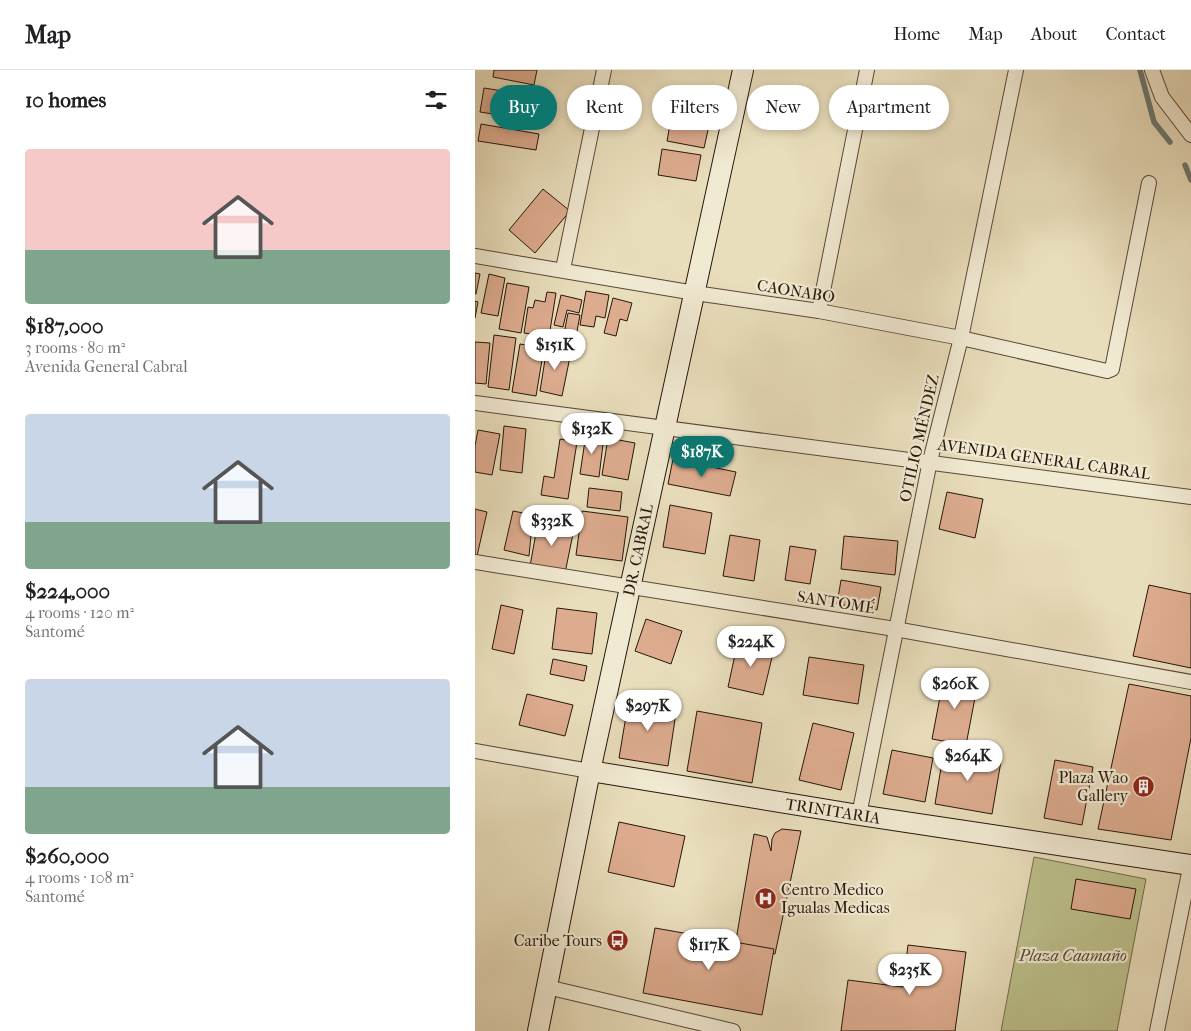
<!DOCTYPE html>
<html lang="en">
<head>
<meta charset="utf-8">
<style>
  body { margin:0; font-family:"IM FELL French Canon",serif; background:#f6f6f6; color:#202124; height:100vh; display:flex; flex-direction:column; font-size:19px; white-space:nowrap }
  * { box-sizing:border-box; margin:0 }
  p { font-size:16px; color:#757577 }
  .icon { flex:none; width:28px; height:28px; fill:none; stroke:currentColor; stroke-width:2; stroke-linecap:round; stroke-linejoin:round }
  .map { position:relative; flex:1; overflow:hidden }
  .drawer { display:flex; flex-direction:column; background:#fff; width:475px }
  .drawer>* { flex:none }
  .guide { position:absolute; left:15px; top:15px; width:475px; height:45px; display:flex; gap:10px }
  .price { position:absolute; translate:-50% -42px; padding:0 11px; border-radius:18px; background:#fff; color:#222; font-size:16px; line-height:32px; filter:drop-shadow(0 1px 2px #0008) }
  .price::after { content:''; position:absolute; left:50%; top:30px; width:15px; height:11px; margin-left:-8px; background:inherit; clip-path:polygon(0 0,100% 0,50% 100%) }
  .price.selected { background:#0f766e; color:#fff }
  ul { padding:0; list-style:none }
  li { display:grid; align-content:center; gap:10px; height:265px; padding:0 25px }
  li span { display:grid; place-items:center; height:155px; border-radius:5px; color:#555 }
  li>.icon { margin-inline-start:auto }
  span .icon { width:90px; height:90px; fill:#fffc; stroke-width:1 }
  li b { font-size:21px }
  h2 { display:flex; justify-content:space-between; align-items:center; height:60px; padding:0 25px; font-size:21px }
  .tag { padding:0 18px; border-radius:22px; background:#fff; box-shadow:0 2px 8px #0003; font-size:18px; line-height:45px }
  .tag.selected { background:#0f766e; color:#fff }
  header { display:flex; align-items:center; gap:30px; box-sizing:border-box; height:70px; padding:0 25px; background:#fff; border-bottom:1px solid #e0e0e0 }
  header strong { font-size:24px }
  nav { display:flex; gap:28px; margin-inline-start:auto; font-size:18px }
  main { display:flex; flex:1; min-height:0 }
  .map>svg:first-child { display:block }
  .green { fill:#bcc08c; stroke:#726b4c }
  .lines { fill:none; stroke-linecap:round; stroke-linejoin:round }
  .stream { stroke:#6b7972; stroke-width:5.5 }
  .building { fill:#ddac8f; stroke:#27160b }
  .street-casing { stroke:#584837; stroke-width:16 }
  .secondary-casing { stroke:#27160b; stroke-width:22 }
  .street { stroke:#f1ead3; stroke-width:14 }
  .secondary { stroke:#f1ead3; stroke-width:20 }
  .labels { text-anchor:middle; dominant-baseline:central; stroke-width:4.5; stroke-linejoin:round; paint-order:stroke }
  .street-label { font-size:16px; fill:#27160b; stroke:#f1ead3 }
  .poi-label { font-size:16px; fill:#27160b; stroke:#f1ead3; text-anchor:end }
  .park-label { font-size:16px; font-style:italic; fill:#544932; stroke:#f1ead3 }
</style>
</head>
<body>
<header>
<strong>Map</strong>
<nav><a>Home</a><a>Map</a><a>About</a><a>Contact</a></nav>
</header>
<main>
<section class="drawer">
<h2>10 homes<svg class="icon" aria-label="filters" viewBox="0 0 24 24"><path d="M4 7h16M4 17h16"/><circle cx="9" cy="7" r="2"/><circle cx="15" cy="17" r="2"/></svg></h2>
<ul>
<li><span style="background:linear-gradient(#f6c9c9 65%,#7fa58c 0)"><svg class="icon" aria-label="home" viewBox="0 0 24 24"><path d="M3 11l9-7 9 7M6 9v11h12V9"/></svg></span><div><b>$187,000</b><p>3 rooms · 80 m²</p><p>Avenida General Cabral</p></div></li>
<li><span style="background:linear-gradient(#c9d6e8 70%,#7fa58c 0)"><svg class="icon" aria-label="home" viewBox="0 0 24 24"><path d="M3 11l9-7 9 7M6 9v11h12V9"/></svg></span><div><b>$224,000</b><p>4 rooms · 120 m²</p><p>Santomé</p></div></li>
<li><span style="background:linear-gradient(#c9d6e8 70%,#7fa58c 0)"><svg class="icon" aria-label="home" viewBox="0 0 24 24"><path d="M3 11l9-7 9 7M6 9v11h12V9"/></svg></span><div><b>$260,000</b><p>4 rooms · 108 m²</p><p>Santomé</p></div></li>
</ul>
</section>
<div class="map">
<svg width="716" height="961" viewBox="0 0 716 961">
  <rect width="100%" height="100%" fill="#e9debc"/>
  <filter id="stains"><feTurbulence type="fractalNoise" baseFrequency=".004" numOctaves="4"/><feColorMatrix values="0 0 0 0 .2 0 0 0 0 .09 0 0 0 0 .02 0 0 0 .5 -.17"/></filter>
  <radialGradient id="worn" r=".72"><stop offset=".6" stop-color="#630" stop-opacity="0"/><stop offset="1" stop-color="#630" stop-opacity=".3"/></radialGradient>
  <polygon class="green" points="559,787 671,809 642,961 526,961"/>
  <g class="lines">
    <g class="stream">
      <polyline points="665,0 679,52 695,72"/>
      <polyline points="710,95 716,110"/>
    </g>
  </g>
  <g class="building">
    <polygon points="19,0 62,0 59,15 18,7"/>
    <polygon points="9,18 66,27 63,51 5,42"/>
    <polygon points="197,44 235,51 229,78 192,71"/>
    <polygon points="6,54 64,64 61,80 3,71"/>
    <polygon points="187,79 226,85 221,111 183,105"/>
    <polygon points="68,119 95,141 60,183 34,160"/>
    <polygon points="0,203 5,204 1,224 0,224"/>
    <polygon points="14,204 30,208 23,246 6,243"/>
    <polygon points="32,213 54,217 46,263 24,259"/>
    <polygon points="111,221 134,225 130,248 121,246 119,257 105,255"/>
    <polygon points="72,222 81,223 74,267 49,263 53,237 58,238 60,230 70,232"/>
    <polygon points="86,225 107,230 104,243 92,240 88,257 79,255"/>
    <polygon points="138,228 157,233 152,251 145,249 141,266 129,263"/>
    <polygon points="0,231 3,232 0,248"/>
    <polygon points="93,243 105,245 101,267 89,264"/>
    <polygon points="19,265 41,268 34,320 13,317"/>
    <polygon points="0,272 15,273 11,314 0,313"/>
    <polygon points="45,274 69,278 61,326 37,322"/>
    <polygon points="72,277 96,282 87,326 65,321"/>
    <polygon points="29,356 51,359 47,403 25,400"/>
    <polygon points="3,360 25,364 17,405 0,402 0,376"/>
    <polygon points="111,364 129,366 124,407 105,404"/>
    <polygon points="133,368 160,373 153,410 127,405"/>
    <polygon points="85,369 102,372 93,429 66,425 69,406 79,408"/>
    <polygon points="198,389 261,402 255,426 193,414"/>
    <polygon points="114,418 147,422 145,441 112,437"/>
    <polygon points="472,422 508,429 500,468 464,459"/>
    <polygon points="195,435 237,443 230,484 188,477"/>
    <polygon points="0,439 12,442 2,486 0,485"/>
    <polygon points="38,441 58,445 54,486 29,480"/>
    <polygon points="107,441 153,447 147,491 101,485"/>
    <polygon points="63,452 99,459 90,503 55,496"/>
    <polygon points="255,465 285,470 279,511 248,506"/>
    <polygon points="369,466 423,471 420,505 366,499"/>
    <polygon points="315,476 341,480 335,514 310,510"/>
    <polygon points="366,510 406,517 402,540 362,534"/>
    <polygon points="674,515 716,524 716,598 658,586"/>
    <polygon points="26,535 48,540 39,584 17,579"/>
    <polygon points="82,538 122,543 117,584 77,579"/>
    <polygon points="171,549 207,561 196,594 160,581"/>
    <polygon points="263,571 299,579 288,625 253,617"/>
    <polygon points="334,587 389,595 383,634 328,625"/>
    <polygon points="78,589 112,596 109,611 75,604"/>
    <polygon points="469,606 503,612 491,675 457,669"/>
    <polygon points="654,614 716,626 716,668 696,770 623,759"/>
    <polygon points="52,624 98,635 90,666 44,655"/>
    <polygon points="154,628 202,636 193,696 144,688"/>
    <polygon points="222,641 287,653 277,713 212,701"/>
    <polygon points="338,653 379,663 366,720 324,710"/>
    <polygon points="417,680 458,688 450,732 408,724"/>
    <polygon points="469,680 526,691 517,744 460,734"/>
    <polygon points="580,690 618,697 607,755 569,748"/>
    <polygon points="144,752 210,766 199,817 133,802"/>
    <polygon points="307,759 326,761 300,884 260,876 279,764 292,767 296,781 297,769 300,763"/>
    <polygon points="601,809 661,819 655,849 596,839"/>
    <polygon points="180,858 299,879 287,945 168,923"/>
    <polygon points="433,875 491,882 480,961 366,961 373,910 428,917"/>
  </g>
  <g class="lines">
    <defs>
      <g id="street">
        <polyline points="677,0 687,27 716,65"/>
        <polyline points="0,186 220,223 344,241 486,268 632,301 637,299 674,113"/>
        <polyline points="88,199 129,0"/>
        <polyline points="344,241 392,0"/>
        <polyline points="0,333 716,427"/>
        <polyline points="0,492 420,559 716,612"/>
        <polyline points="0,681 115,701"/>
        <polyline points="384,745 455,391 486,268 541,0"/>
        <polyline points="72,917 258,961"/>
        <polyline points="682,961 716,793"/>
      </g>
      <g id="secondary">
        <polyline points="115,701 384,745 716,795"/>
        <polyline points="63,961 115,701 268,0"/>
      </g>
    </defs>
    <use href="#street" class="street-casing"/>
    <use href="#secondary" class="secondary-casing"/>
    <use href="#street" class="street"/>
    <use href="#secondary" class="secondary"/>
  </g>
  <defs>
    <symbol id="building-disc" viewBox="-11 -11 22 22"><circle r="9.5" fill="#8f2418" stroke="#f1ead3"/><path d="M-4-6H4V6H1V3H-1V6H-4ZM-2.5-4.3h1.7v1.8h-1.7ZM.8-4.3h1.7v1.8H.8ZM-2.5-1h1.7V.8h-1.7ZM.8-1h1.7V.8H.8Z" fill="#fff"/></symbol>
    <symbol id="hospital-disc" viewBox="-11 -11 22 22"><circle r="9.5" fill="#8f2418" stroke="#f1ead3"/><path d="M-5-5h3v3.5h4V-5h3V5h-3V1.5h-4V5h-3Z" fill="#fff"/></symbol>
    <symbol id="bus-disc" viewBox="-11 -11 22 22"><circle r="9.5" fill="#8f2418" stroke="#f1ead3"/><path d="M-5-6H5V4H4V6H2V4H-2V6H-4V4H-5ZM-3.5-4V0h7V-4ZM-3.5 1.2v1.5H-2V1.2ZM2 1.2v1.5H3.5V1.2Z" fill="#fff"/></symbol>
  </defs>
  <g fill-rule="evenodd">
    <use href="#building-disc" x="656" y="704" width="25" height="25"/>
    <use href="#hospital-disc" x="278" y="816" width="25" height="25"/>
    <use href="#bus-disc" x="130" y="858" width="25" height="25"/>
  </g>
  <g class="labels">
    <g class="street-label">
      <text transform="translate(321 221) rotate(9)">CAONABO</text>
      <text transform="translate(444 368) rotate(-77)">OTILIO MÉNDEZ</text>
      <text transform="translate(569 389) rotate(8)">AVENIDA GENERAL CABRAL</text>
      <text transform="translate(163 480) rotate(-78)">DR. CABRAL</text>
      <text transform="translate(361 532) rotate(9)">SANTOMÉ</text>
      <text transform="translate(358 741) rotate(9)">TRINITARIA</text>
    </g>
    <g class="poi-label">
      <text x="653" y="707">Plaza Wao<tspan x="653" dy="18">Gallery</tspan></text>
      <text x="306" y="819" text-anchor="start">Centro Medico<tspan x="306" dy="18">Igualas Medicas</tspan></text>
      <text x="127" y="870">Caribe Tours</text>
    </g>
    <g class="park-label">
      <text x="598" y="885">Plaza Caamaño</text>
    </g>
  </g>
  <rect width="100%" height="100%" filter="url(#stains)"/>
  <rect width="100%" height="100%" fill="url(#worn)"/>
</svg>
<b class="price" style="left:80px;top:301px">$151K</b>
<b class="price" style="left:117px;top:385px">$132K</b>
<b class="price selected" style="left:227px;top:408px">$187K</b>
<b class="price" style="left:77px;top:477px">$332K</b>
<b class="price" style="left:276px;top:598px">$224K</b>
<b class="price" style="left:480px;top:640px">$260K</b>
<b class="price" style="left:173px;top:662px">$297K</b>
<b class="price" style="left:493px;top:712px">$264K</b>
<b class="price" style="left:234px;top:901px">$117K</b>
<b class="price" style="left:435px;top:926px">$235K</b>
<div class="guide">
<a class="tag selected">Buy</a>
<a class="tag">Rent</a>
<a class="tag">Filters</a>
<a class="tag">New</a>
<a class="tag">Apartment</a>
</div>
</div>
</main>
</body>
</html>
